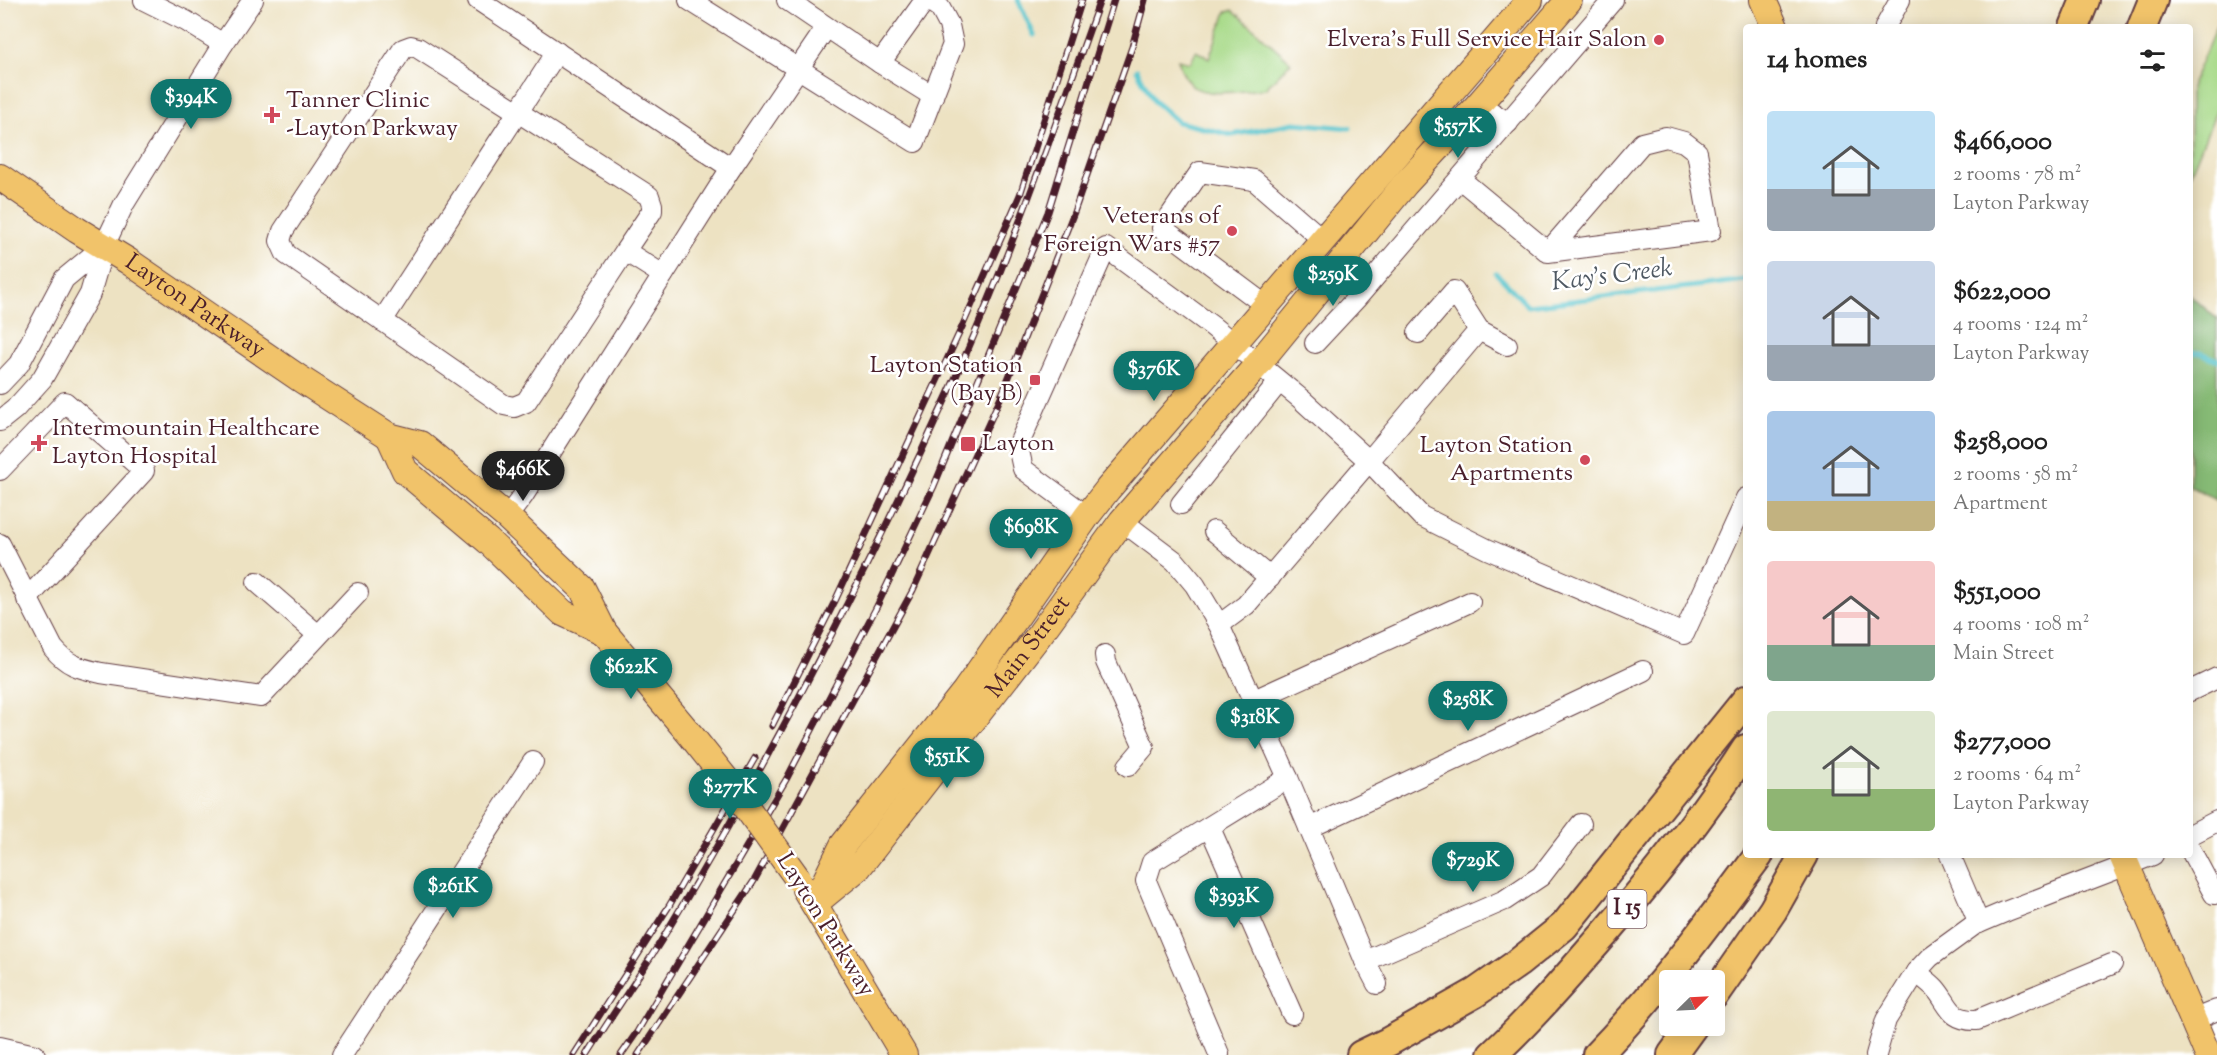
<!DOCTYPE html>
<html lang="en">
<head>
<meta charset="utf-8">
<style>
  body { margin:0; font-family:"Sorts Mill Goudy",serif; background:#f6f6f6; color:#222; height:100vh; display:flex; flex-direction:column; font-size:22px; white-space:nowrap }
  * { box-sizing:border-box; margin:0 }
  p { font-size:20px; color:#767676 }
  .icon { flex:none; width:33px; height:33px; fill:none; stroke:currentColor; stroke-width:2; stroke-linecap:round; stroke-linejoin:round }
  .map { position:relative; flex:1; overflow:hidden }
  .sheet { position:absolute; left:1743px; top:24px; width:450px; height:834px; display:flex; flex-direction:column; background:#fff; border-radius:6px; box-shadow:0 3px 15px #0003 }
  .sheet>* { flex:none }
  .needle { width:39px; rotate:66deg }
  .buttons { position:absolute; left:1659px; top:970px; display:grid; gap:12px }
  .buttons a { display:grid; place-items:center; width:66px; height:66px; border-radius:6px; background:#fff; box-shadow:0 3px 15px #0003; font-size:30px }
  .price { position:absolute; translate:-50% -51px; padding:0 14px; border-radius:21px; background:#0f766e; color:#fff; font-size:20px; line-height:39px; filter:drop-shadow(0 2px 3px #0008) }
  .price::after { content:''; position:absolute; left:50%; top:36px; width:18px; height:14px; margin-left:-9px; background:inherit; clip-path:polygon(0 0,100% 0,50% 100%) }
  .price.selected { background:#222; color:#fff }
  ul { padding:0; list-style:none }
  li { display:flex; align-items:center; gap:18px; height:150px; padding:0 24px }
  li span { display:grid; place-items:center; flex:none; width:168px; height:120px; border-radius:6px; color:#555 }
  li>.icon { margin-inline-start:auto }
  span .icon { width:72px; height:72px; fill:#fffc; stroke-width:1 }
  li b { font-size:26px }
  h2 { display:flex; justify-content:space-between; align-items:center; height:72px; padding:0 24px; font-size:26px }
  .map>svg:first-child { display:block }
  .green { fill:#a8da89; stroke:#797c5a; stroke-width:1.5 }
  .forest { fill:#86ba75; stroke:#686c50; stroke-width:1.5 }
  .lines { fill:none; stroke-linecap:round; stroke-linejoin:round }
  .stream { stroke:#57c4cc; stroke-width:5 }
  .minor-casing { stroke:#623c42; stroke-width:22 }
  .major-casing { stroke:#623c42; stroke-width:28 }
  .highway-casing { stroke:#623c42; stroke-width:32 }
  .minor { stroke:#fff; stroke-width:20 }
  .major { stroke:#f1c36a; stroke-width:26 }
  .highway { stroke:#f1c36a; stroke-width:28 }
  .rail-casing { stroke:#4a1f2b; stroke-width:7 }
  .rail { stroke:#fff; stroke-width:4.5; stroke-dasharray:14; stroke-linecap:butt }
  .major-bridge-casing { stroke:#623c42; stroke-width:28; stroke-linecap:butt }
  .major-bridge { stroke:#f1c36a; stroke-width:26 }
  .poi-dot { fill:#d1495b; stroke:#fff; stroke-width:2 }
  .labels { text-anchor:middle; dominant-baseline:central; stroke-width:5; stroke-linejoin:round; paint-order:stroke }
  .shield { fill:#fff; stroke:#80626b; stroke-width:1.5 }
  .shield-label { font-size:22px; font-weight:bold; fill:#4a1f2b }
  .poi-label { font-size:24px; fill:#4a1f2b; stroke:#fff; text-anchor:end }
  .street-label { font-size:24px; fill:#4a1f2b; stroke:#fff }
  .water-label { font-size:26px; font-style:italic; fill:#4f5963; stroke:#fff }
</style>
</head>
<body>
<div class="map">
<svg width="2217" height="1055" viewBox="0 0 2217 1055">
  <rect width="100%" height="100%" fill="#fff"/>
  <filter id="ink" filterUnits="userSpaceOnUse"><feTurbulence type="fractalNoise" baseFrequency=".0167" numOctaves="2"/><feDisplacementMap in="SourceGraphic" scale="12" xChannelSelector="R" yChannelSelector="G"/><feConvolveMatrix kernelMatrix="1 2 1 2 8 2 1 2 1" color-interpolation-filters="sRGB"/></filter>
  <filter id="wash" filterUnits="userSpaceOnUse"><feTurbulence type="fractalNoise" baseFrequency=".008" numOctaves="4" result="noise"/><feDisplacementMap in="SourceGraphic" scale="24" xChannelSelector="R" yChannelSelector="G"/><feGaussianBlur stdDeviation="1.35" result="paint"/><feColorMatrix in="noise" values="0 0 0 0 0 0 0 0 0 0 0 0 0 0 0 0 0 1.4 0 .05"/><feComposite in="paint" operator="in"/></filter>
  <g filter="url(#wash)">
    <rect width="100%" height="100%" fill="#ede2c2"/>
    <g class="green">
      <path d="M1233,10l58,52 -26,27c-20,1 -58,10 -74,-4 -7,-6 -10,-17 -13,-25l12,3 6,-12 13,7 17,-46z"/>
      <polygon points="2217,25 2217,109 2190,175 2190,88"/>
    </g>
    <polygon class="forest" points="2190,295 2217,319 2217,501 2190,486"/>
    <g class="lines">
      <g class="stream">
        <polyline points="1018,0 1034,35"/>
        <polyline points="1137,70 1154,101 1178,122 1232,135 1294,123 1350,128"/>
        <polyline points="1496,273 1528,306 1746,280"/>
        <polyline points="2190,352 2201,353 2217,360"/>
      </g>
    </g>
  </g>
  <g filter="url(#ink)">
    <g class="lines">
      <defs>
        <g id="minor">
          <polyline points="144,0 186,21 223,44"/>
          <polyline points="478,0 731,168 523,496 507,517"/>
          <polyline points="689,0 915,142 953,44 949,25 940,8 930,1 923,3 880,63 787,0"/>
          <polyline points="1885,27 1900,0"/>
          <polyline points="880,63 933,96"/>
          <polyline points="1479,104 1508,123"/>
          <polyline points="731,168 826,28"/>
          <polyline points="1460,179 1548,252 1711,231 1697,152 1684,142 1666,137 1642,143 1548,252"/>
          <polyline points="625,251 526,402 514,407 504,405 286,254 280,241 283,231 403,49 411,46 418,48 649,196 652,205 652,211 625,251 663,275"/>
          <polyline points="1265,305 1162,228 1200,172 1254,180 1322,239"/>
          <polyline points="382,321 557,52"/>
          <polyline points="1418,333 1454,291 1479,330 1507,345"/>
          <polyline points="1315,343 1356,299 1613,0"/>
          <polyline points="0,384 19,364 64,279 104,246"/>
          <polyline points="0,421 15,409 42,379 90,294 104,246 124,204 223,44 253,0"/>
          <polyline points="0,470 65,402 144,471 27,599"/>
          <polyline points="1181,504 1279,382"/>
          <polyline points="1087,516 1023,469 1018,446 1106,248 1212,326 1301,399 1369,461 1479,330"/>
          <polyline points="1122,521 1175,561 1195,585 1219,625 1288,778 1365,961 1377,984"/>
          <polyline points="1214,531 1270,578"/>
          <path d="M0,544l53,104c15,18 26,20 48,25l160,24 97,-104"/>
          <polyline points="257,582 318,635"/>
          <polyline points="1219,625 1246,605 1369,461 1421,516 1487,549 1684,634 1746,498"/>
          <polyline points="1105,655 1106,662 1144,747 1128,766"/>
          <polyline points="2190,691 2217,678"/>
          <polyline points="1254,700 1470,602"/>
          <polyline points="1210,828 1292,1014"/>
          <polyline points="1309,828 1643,671"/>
          <polyline points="2190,835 2217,821"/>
          <polyline points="2190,849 2214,894 2217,893"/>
          <polyline points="1950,855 1979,923"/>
          <polyline points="1365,961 1505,900 1541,876 1581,824"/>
          <path d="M1916,972c6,5 13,10 19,16 15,17 14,33 42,32l135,-56"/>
          <polyline points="2193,1020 2217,1010"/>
          <polyline points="0,1047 35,1055"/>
          <polyline points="1219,1054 1146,881 1152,862 1288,778"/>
          <polyline points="342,1055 533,762"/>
          <polyline points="1876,1055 1886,1020 1916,972 1930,957 1974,925 2007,911 2153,855"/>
        </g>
        <g id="major">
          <polyline points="1763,0 1775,27"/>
          <path id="s1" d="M0,177l77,53 51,31 171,117 90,58 31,8 87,73 75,71 22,44 89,106"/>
          <polyline points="389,436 405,471 488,541 563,613 604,632"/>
          <polyline points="2122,855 2208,1055"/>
          <polyline points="805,889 904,1055"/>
          <polyline points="818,896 843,845 965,691 1087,516 1108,489 1530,0"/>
          <path id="s2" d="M814,904l44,-36 182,-234 82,-113 136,-157 147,-180 74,-80 90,-104"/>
        </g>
        <g id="highway">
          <polyline points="2074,27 2085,0"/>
          <polyline points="2142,27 2153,0"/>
          <polyline points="1714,995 1773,910 1804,855"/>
          <polyline points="1361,1055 1388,1042 1475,993 1518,963 1564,926 1746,700"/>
          <path d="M1492,1055c34,-31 64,-65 94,-100 58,-65 113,-133 160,-206"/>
          <path d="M1597,1055c60,-62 111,-131 162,-200"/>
          <polyline points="1672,1055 1693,1026"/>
        </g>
      </defs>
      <use href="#minor" class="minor-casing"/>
      <use href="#major" class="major-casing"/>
      <use href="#highway" class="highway-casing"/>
      <use href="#minor" class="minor"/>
      <use href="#major" class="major"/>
      <use href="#highway" class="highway"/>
      <defs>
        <g id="rail">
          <polyline points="772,726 835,601 962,327 1020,195 1082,0"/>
          <polyline points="574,1055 669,906 755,758"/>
          <path d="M587,1055c24,-38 50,-76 74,-114 109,-180 206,-369 293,-560 56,-124 100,-253 146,-381"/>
          <polyline points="621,1055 637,1032 787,778 877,606 934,486 1048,212 1114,0"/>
          <polyline points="638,1055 754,881 913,590 1003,392 1074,212 1132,47 1145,0"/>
        </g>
      </defs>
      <use href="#rail" class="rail-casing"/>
      <use href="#rail" class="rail"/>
      <defs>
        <polyline id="major-bridge" points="693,738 729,783 798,879"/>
      </defs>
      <use href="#major-bridge" class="major-bridge-casing"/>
      <use href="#major-bridge" class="major-bridge"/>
    </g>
  </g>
  <g class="poi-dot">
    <circle cx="1659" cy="40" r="6"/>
    <path d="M269 106h6v6h6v6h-6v6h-6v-6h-6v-6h6z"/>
    <circle cx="1232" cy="231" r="6"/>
    <rect x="1029" y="374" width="12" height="12" rx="3"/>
    <path d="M36 434h6v6h6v6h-6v6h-6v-6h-6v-6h6z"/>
    <rect x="960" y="436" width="16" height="16" rx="3"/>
    <circle cx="1585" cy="460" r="6"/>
  </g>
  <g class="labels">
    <rect class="shield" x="1607.5" y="890" width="39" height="38" rx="4.5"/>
    <g class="shield-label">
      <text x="1627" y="909">I 15</text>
    </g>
    <g class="poi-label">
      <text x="1647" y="40">Elvera's Full Service Hair Salon</text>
      <text x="286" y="101" text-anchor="start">Tanner Clinic<tspan x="286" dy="28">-Layton Parkway</tspan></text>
      <text x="1220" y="217">Veterans of<tspan x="1220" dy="28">Foreign Wars #57</tspan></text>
      <text x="1023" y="366">Layton Station<tspan x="1023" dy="28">(Bay B)</tspan></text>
      <text x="52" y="429" text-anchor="start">Intermountain Healthcare<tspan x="52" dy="28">Layton Hospital</tspan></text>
      <text x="982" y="444" text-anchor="start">Layton</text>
      <text x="1573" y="446">Layton Station<tspan x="1573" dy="28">Apartments</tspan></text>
    </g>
    <g class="street-label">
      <text stroke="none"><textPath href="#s1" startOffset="234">Layton Parkway</textPath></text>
      <text stroke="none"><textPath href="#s2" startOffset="336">Main Street</textPath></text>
      <text transform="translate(825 925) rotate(58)">Layton Parkway</text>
    </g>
    <g class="water-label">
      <text transform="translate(1612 276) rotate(-7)">Kay's Creek</text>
    </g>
  </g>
</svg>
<div class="buttons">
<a><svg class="needle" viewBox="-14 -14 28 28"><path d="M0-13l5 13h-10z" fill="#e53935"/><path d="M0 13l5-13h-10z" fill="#767676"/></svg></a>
</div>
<b class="price" style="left:191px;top:130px">$394K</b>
<b class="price" style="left:1458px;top:159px">$557K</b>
<b class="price" style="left:1333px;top:307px">$259K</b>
<b class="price" style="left:1154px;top:402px">$376K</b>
<b class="price selected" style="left:523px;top:502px">$466K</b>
<b class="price" style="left:1031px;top:560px">$698K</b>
<b class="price" style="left:631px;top:700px">$622K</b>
<b class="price" style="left:1468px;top:732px">$258K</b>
<b class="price" style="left:1255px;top:750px">$318K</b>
<b class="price" style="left:947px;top:789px">$551K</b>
<b class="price" style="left:730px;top:820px">$277K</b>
<b class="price" style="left:1473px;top:893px">$729K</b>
<b class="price" style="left:453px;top:919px">$261K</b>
<b class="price" style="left:1234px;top:929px">$393K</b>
<section class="sheet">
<h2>14 homes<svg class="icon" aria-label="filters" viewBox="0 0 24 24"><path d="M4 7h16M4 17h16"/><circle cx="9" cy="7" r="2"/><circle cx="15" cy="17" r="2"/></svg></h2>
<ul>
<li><span style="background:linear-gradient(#bfe0f5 65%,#9aa5b1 0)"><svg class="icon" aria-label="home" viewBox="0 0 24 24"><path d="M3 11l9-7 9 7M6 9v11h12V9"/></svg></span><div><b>$466,000</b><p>2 rooms · 78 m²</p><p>Layton Parkway</p></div></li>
<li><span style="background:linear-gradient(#c9d6e8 70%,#9aa5b1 0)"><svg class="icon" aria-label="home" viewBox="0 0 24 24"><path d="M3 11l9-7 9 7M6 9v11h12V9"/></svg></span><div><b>$622,000</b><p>4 rooms · 124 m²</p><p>Layton Parkway</p></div></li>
<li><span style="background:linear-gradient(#a9c7e8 75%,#c2b280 0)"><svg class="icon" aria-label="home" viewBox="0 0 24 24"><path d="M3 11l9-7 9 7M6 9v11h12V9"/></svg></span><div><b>$258,000</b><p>2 rooms · 58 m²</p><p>Apartment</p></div></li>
<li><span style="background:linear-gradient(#f6c9c9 70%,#7fa58c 0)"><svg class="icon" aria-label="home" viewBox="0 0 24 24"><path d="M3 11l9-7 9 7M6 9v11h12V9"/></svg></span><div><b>$551,000</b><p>4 rooms · 108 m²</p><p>Main Street</p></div></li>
<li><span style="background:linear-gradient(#dfe7d0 65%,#8fb573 0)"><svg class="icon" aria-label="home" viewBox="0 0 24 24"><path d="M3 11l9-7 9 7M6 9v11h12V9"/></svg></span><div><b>$277,000</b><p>2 rooms · 64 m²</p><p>Layton Parkway</p></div></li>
</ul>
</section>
</div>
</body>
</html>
